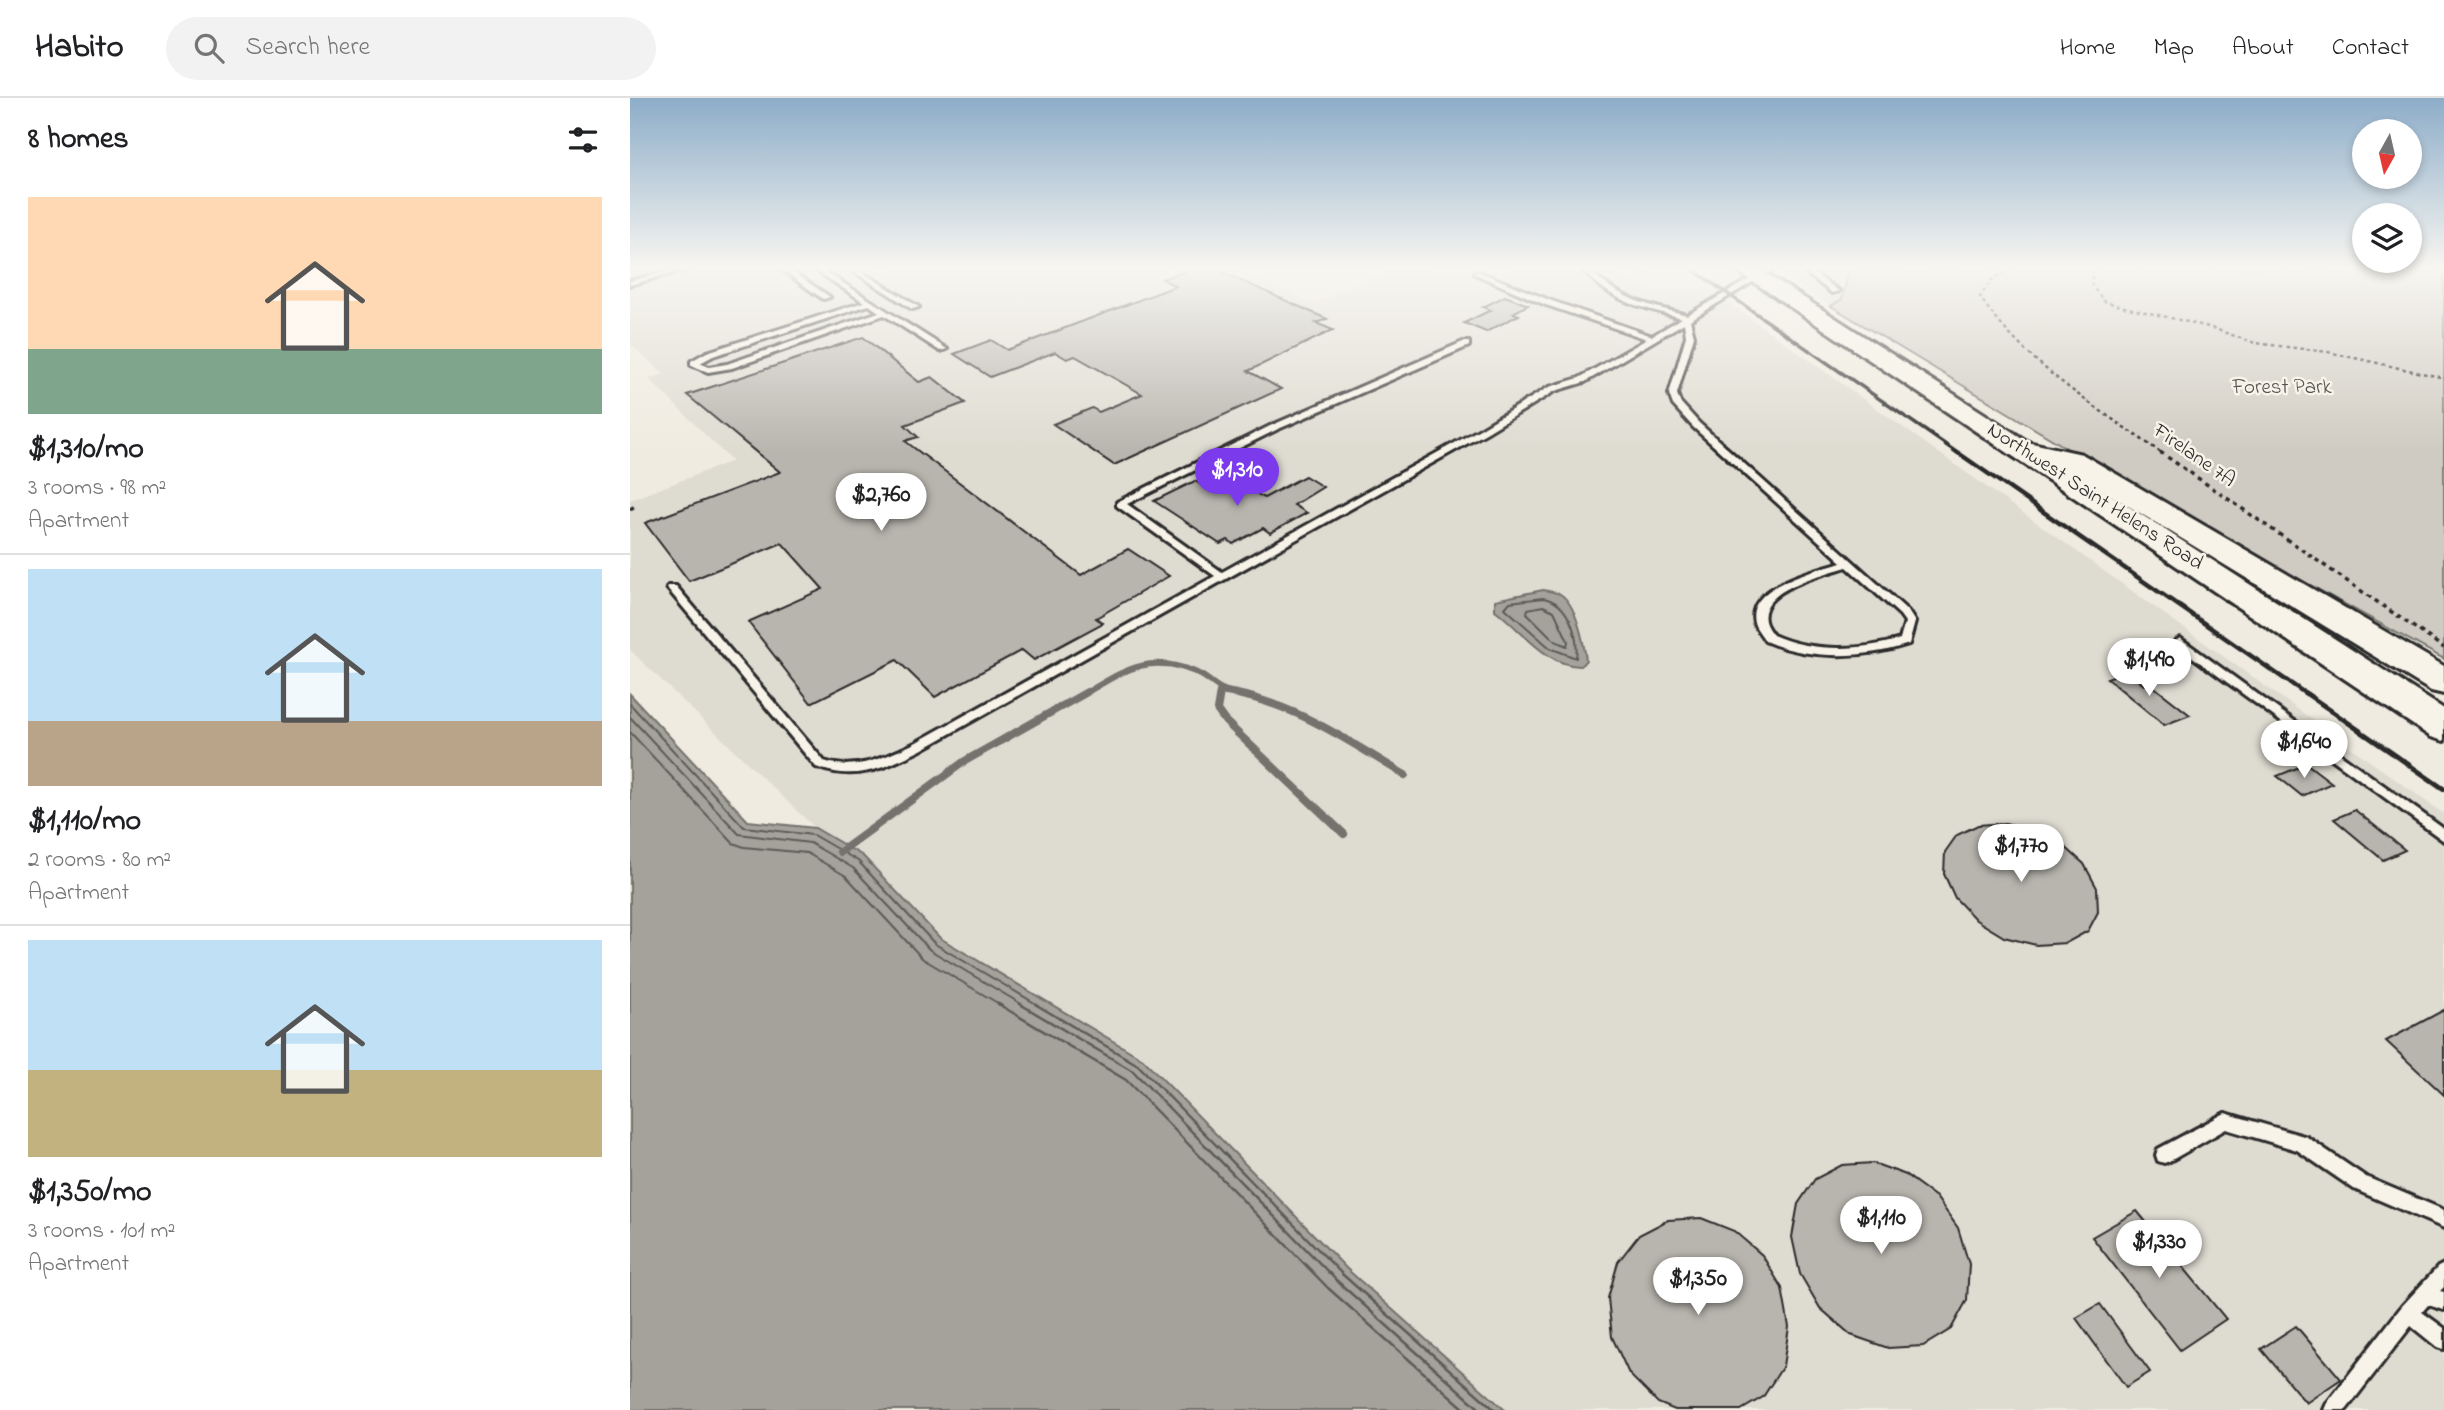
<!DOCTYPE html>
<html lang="en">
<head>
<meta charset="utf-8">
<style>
  body { margin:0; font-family:"Indie Flower",sans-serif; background:#f2f2f2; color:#202124; height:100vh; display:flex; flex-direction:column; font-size:26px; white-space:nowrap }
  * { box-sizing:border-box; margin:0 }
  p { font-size:23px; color:#757577 }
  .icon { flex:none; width:38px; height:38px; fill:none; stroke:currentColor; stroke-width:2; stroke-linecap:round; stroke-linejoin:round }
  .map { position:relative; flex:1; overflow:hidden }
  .panel { display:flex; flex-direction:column; background:#fff; width:630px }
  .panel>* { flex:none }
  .needle { width:46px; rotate:188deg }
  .buttons { position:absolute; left:1722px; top:21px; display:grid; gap:14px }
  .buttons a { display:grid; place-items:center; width:70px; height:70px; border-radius:50%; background:#fff; box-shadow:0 4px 10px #0003; font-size:35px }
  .price { position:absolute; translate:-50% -60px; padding:0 16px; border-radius:24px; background:#fff; color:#222; font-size:23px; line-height:46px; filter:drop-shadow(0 2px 4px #0008) }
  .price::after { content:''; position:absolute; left:50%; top:42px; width:21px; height:16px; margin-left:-10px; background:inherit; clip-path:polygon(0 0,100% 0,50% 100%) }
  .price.selected { background:#7c3aed; color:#fff }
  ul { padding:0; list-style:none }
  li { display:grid; align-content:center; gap:14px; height:371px; padding:0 28px }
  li+li { border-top:2px solid #e0e0e0 }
  li span { display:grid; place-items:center; height:217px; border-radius:0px; color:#555 }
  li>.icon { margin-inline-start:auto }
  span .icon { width:126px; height:126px; fill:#fffc; stroke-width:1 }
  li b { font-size:30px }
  h2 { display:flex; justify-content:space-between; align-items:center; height:84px; padding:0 28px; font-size:30px }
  header { display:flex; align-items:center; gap:42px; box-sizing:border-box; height:98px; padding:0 35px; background:#fff; border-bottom:2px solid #e0e0e0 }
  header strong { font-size:33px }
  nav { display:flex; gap:38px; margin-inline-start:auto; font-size:24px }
  .search { width:490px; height:63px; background:#f2f2f2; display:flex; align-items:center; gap:18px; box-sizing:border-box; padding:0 24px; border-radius:38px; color:#757577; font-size:26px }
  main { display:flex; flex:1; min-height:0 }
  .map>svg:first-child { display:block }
  .built { fill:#dedbd1 }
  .green { fill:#cfcbc2; stroke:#7d7b76; stroke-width:2 }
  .water { fill:#a4a29a; stroke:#74726e; stroke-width:2 }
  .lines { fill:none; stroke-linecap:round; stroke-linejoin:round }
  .shore-far1 { stroke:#5b5b57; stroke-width:2 }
  .shore { stroke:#5b5b57; stroke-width:2.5 }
  .stream-far2 { stroke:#74726e; stroke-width:4.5 }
  .stream-far1 { stroke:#74726e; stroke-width:6 }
  .stream { stroke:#74726e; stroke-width:8 }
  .building { fill:#b8b5ae; stroke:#2b2b2b; stroke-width:2 }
  .lane-casing { stroke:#2b2b2b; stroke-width:6 }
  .primary-casing { stroke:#2b2b2b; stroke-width:6 }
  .highway-casing { stroke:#2b2b2b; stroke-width:6 }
  .path-far1 { stroke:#2b2b2b; stroke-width:2.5; stroke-dasharray:3.5 3.5; stroke-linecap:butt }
  .path { stroke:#2b2b2b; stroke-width:3.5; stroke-dasharray:4.5 4.5; stroke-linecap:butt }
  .lane { fill:#f7f3e8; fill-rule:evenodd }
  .primary { fill:#f7f3e8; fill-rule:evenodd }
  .highway { fill:#f7f3e8; fill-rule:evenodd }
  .rail-far2 { stroke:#2b2b2b; stroke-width:3.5 }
  .rail-far1 { stroke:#2b2b2b; stroke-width:4.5 }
  .rail { stroke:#2b2b2b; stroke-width:5 }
  .labels { text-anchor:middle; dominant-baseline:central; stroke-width:5; stroke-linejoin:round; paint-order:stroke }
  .far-park-label { font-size:21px; fill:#545351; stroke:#f7f3e8 }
  .far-street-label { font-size:21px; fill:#2b2b2b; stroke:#f7f3e8 }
</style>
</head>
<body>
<header>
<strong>Habito</strong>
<div class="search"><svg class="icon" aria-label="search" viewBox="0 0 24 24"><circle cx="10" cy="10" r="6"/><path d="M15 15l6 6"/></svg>Search here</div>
<nav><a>Home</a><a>Map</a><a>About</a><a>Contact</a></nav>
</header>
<main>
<section class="panel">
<h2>8 homes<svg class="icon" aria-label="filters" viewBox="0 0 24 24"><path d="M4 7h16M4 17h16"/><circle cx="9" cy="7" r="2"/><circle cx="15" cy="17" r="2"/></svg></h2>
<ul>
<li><span style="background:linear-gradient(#ffd9b3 70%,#7fa58c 0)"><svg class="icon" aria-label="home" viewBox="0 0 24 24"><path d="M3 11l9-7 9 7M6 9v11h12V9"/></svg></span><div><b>$1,310/mo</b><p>3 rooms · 98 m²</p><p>Apartment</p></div></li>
<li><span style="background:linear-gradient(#bfe0f5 70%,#b9a48a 0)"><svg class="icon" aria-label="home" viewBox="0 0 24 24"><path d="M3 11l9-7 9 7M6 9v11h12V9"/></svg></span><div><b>$1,110/mo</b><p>2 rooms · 80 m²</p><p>Apartment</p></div></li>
<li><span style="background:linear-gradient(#bfe0f5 60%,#c2b280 0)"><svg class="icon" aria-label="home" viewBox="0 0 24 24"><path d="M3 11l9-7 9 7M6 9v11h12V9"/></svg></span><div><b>$1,350/mo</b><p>3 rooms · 101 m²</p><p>Apartment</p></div></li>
</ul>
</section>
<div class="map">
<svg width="1814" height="1312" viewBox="0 0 1814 1312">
  <rect width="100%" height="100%" fill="#efebe0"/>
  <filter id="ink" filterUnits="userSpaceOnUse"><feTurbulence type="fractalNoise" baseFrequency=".0143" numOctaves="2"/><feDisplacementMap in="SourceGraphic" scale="14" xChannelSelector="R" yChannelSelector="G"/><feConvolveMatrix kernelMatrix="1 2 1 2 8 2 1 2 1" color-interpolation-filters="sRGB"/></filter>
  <g filter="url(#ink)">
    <g class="built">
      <polygon points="0,171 605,171 682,205 762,171 982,171 1022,193 1078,190 1814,716 1814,1312 875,1312 385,884 310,840 233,758 185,730 0,552 0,402 102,363 19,281 34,276 0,246"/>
      <polygon points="1143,171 1240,171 1224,174 1214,183 1212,201 1201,208"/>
    </g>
    <polygon class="green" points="1229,171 1814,171 1814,561 1483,378 1201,208 1212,201 1219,174"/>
    <g class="water">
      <path d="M913,492c5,1 13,2 17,4 16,9 24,49 26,66l-5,6c-34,1 -60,-37 -86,-56v-10z"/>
      <polygon points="0,596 118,723 185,730 233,758 310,840 513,961 717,1171 875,1312 0,1312"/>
    </g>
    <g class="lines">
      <g class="shore-far1">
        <path d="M913,500c25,4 36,36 33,60l-26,-10 -45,-40 5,-6z"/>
        <polygon points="913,508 924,513 938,543 937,548 925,543 897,515 898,511"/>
        <polyline points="0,606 114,729 183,737 228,763 305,846 408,907"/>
        <polyline points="0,619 109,736 180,745 223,770 300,852 393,907"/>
        <polyline points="0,634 103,745 114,749 177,755 216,778 293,861 371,907"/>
      </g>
      <g class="shore">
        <polyline points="368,906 496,982 698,1190 836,1312"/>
        <polyline points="390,906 503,973 706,1182 851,1312"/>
        <polyline points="405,906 508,967 712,1176 865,1312"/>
      </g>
      <polyline class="stream-far2" points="1003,171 1018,173"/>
      <g class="stream-far1">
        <path d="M454,596c40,-23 64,-42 111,-22 18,8 20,18 42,22"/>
        <polyline points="590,596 590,593"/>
      </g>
      <g class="stream">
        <polyline points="590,594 587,612 595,623 714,736"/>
        <path d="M596,594c67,10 122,49 179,83"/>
        <polyline points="210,754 335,663 457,594"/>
      </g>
    </g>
    <g class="building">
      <polygon points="561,171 585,171 697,221 686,225 703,232 618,273 651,291 484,367 423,326 462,310 469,314 512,296 445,258 437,261 425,254 360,279 324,256 361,242 377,252 546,188 532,181"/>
      <polygon points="875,198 898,207 883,215 889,217 856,234 834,225 861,212 853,209"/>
      <polygon points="233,239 289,284 302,279 335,305 275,327 288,339 275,343 451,477 498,451 539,478 466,520 473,525 404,562 392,552 305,599 267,562 181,605 118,524 193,491 152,445 59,483 15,425 150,374 57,297"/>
      <polygon points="675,378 693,389 664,407 677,415 640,435 633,430 603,446 598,442 590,446 524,403 565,383 580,392 603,380 634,400"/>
      <polygon points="1497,573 1514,587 1519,585 1560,617 1534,627 1477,580"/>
      <polygon points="1677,666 1702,685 1672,698 1647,678"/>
      <polygon points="1725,712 1775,752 1753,762 1704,721"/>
      <polygon points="1375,725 1404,732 1432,746 1454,766 1467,790 1468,814 1458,833 1436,845 1406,847 1374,839 1346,822 1325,800 1314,776 1315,754 1327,737 1348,727"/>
      <polygon points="1814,912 1814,997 1756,943"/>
      <polygon points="1243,1065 1276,1077 1306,1099 1328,1130 1339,1166 1337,1202 1321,1231 1293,1248 1258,1250 1221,1237 1190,1210 1170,1176 1162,1139 1168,1106 1185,1081 1212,1067"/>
      <polygon points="1507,1113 1596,1221 1550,1252 1462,1139"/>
      <polygon points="1071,1120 1104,1133 1132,1157 1152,1190 1159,1229 1153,1268 1133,1299 1111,1312 1045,1312 1028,1305 999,1276 982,1239 978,1200 988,1164 1009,1137 1038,1122"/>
      <polygon points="1470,1206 1520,1274 1496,1289 1446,1220"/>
      <polygon points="1666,1228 1711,1281 1676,1305 1631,1251"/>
    </g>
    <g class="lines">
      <defs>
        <g id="lane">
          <polygon points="47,171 56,171 0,187 0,183"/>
          <polygon points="151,171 158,171 200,199 193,201"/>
          <path d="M184,171h7l126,80 -7,2 -56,-36 -152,53 -24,4 -17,-7v-4l16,-9 157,-50zM239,207l10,7 -152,52 -18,3 -9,-4 13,-7z"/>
          <polygon points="220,171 227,171 289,209 282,211"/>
          <path d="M952,171h6c36,33 54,34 99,46l80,-46h7l-84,51 4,16 -17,58 3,8 19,21 209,188 7,11 -6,22c-44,15 -101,16 -144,-3 -3,-6 -10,-13 -11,-19 -9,-36 64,-53 88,-60l-149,-135 -20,-22 -4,-11 17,-58 -2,-13 -99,59 -30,9 -69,42 -565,317c-37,18 -64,32 -105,17l-149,-179 1,-2h8l148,175c33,11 60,-4 89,-17l302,-168 -98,-70v-4l153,-76 193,-84h6v4l-193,84 -149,74 95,68 258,-143 69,-42 30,-9 68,-39 -101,-34 -71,-31v-2h4l73,29 100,35 30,-18c-43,-12 -68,-14 -100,-49zM1217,469l53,48 5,7 -5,17c-38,12 -90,13 -127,-4 -3,-4 -7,-9 -8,-14 -7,-32 60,-47 82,-54z"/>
          <polygon points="1171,171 1178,171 1209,193 1202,195"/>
          <polygon points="1550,540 1814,731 1814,743 1546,547 1544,544"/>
          <polygon points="1595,1015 1677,1039 1736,1079 1814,1112 1814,1130 1724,1091 1667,1052 1596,1031 1540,1063 1534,1065 1528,1063 1526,1057 1528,1051"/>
          <polygon points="1814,1166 1814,1189 1810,1193 1814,1194 1814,1212 1798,1207 1792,1214 1814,1230 1814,1251 1807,1249 1781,1228 1716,1312 1694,1312 1697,1305 1772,1208 1808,1169"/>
        </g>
        <polygon id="primary" points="1393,343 1452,356 1814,568 1814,596 1801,593 1433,368 1383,357 1379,351 1383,345"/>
        <polygon id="highway" points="1104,171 1129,171 1814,611 1814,643 1801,639"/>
      </defs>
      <use href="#lane" class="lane-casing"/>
      <use href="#primary" class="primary-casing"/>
      <use href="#highway" class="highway-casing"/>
      <g class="path-far1">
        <path d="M1382,171l-21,11 -11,17c46,68 117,111 183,157"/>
        <polyline points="1462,171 1462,188 1474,203 1490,208 1579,229 1625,245 1698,254 1814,280"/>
      </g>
      <g class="path">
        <polyline points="1530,354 1814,550"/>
        <polyline points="0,411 5,408"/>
      </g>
      <use href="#lane" class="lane"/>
      <use href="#primary" class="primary"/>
      <use href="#highway" class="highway"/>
      <polyline class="rail-far2" points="1062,171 1329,356"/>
      <polyline class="rail-far1" points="1327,354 1676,596"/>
      <polyline class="rail" points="1674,594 1814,691"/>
    </g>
  </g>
  <linearGradient id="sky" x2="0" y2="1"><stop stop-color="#8dadc9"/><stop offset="0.48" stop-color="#f8f6f1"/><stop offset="1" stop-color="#f8f6f1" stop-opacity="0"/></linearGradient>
  <rect width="1814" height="354" fill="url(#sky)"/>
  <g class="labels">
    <g class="far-park-label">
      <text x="1652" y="290">Forest Park</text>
    </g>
    <g class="far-street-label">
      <text transform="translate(1564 358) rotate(35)">Firelane 7A</text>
      <text transform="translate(1465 399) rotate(33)">Northwest Saint Helens Road</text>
    </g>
  </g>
</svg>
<div class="buttons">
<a><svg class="needle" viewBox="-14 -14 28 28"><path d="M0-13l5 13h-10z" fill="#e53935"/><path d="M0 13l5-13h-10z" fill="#757577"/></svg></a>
<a><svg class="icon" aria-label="layers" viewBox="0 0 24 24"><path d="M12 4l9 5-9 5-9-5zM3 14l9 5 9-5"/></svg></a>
</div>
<b class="price selected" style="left:607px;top:410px">$1,310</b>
<b class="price" style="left:251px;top:435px">$2,760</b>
<b class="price" style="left:1519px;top:600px">$1,490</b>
<b class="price" style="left:1674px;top:682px">$1,640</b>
<b class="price" style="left:1391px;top:786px">$1,770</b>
<b class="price" style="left:1251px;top:1158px">$1,110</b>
<b class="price" style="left:1529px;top:1182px">$1,330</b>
<b class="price" style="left:1068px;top:1219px">$1,350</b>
</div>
</main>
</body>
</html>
